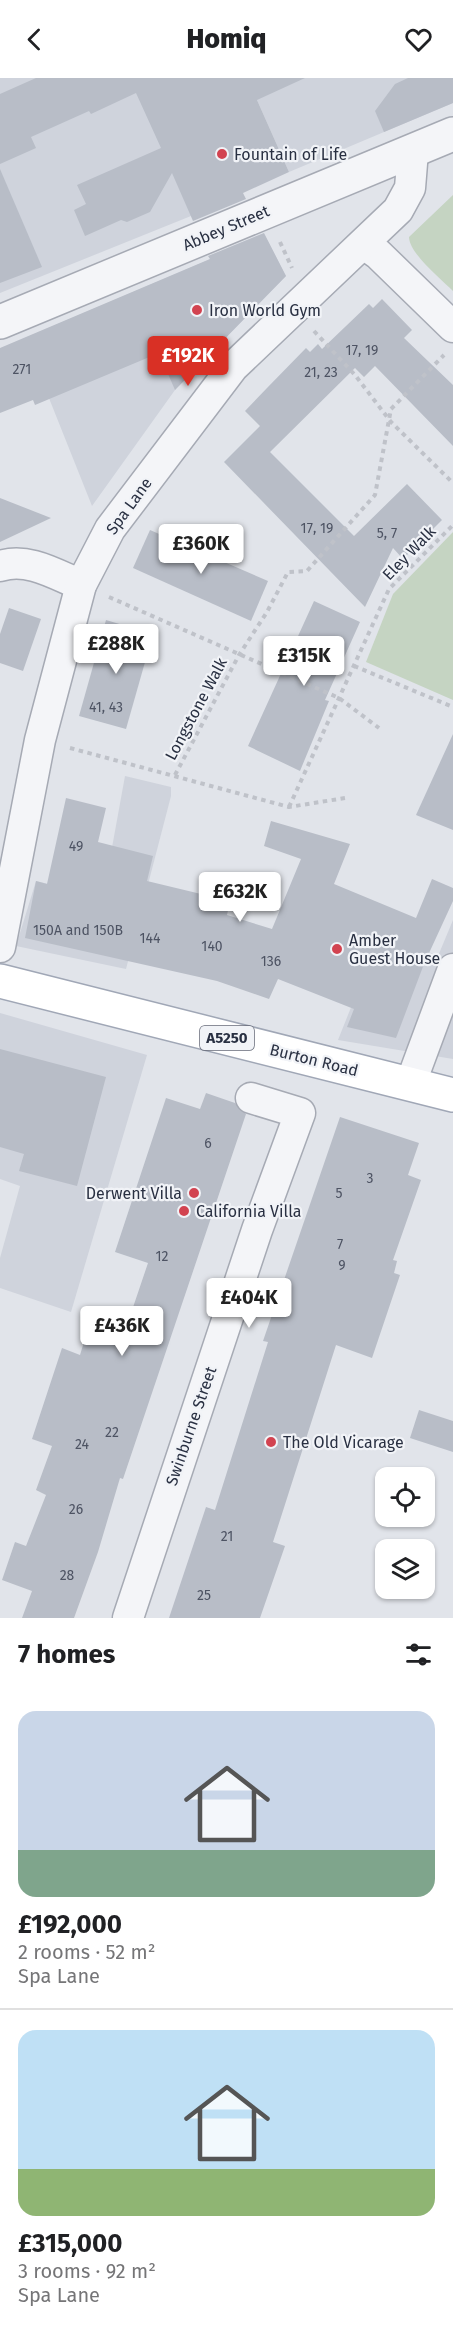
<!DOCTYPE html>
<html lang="en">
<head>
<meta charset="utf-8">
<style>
  body { margin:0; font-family:"Fira Sans",sans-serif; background:#f2f2f2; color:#202124; height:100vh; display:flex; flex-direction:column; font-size:22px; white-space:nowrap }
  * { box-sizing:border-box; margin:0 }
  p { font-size:20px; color:#757577 }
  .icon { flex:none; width:33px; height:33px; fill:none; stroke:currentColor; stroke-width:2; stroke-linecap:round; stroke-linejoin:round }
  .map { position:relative; height:1540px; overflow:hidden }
  .details { display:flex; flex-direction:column; background:#fff; flex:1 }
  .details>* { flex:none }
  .fabs { position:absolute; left:375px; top:1389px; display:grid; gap:12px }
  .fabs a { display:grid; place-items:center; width:60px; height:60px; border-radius:12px; background:#fff; box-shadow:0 2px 4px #0004; font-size:30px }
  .price { position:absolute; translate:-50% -51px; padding:0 14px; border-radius:6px; background:#fff; color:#222; font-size:20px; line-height:39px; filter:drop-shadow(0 2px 3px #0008) }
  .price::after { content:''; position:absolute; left:50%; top:36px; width:18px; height:14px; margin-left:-9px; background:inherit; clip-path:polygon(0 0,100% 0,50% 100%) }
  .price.current { background:#d93025; color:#fff }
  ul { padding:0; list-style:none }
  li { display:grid; align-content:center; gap:12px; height:318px; padding:0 18px }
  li+li { border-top:2px solid #e0e0e0 }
  li span { display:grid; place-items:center; height:186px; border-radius:18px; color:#555 }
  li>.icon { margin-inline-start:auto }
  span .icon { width:108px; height:108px; fill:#fffc; stroke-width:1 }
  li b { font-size:26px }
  h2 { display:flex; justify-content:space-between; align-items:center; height:72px; padding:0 18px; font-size:26px }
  header { display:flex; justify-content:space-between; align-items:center; height:78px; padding:0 18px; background:#fff; font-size:27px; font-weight:800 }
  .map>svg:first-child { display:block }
  .built { fill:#cfd3dc }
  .green { fill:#c5d4c2 }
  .building { fill:#b8bdc7 }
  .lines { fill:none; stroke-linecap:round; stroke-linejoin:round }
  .minor-casing { stroke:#a6aab4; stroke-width:33 }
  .tertiary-casing { stroke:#a6aab4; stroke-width:36 }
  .primary-casing { stroke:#a0a7b6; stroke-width:36 }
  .path { stroke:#bfc2c9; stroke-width:4; stroke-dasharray:4.5 4.5; stroke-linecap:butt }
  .minor { stroke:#f4f5f8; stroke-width:30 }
  .tertiary { stroke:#f4f5f8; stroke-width:33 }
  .primary { stroke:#fff; stroke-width:33 }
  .poi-dot { fill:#d24350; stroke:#f1f3f7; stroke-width:2 }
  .labels { text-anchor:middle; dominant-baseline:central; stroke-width:4.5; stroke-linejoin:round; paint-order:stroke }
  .number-label { font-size:14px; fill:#4d5363 }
  .shield { fill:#f1f3f7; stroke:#656a78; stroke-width:1.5 }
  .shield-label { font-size:15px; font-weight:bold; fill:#293042 }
  .poi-label { font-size:16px; fill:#293042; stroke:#f1f3f7; text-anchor:start }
  .street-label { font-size:16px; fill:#293042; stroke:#f1f3f7 }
</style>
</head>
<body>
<header><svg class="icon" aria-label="back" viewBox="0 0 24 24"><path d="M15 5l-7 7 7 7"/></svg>Homiq<svg class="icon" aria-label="heart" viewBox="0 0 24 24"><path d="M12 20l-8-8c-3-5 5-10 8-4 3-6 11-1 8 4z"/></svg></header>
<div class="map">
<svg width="453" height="1540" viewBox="0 0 453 1540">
  <rect width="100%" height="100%" fill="#e1e4ea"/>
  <g class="built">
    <polygon points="0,0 453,0 453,25 289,94 257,22 191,138 0,215"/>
    <polygon points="265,158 286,198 175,312 92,428 25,260"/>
    <polygon points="125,698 171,709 171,718 126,891 16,868 36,803 103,819"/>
    <polygon points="453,842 453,981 338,962 381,854 438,878"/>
    <polygon points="0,935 147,977 71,1234 0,1210 0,1180 20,1108 0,1101"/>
  </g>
  <g class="green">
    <path d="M453,117v96c-12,-12 -44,-38 -44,-54z"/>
    <polygon points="453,454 453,622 366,584 393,516"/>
  </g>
  <g class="building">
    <polygon points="36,0 305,0 257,22 289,94 243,115 246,121 193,143 172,95 150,134 127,144 121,142 85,158 74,132 86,126 77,107 161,70 136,15 91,36 89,33 31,59 36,70 0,86 0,16"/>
    <polygon points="408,0 453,0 453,25 384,54 375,33 395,6"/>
    <polygon points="0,91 42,189 0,205"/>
    <polygon points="264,155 286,198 175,312 159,275 35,327 33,322 0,335 0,270 210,181 208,178"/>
    <polygon points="382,221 412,252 404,260 453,307 453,368 375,288 364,299 355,290 270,374 354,458 407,406 442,442 403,481 393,470 365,529 224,384 260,348 245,333 267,310 306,270 310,274 318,266 322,271 369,226 373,230"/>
    <polygon points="0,420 51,440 0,464"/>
    <polygon points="150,452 268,503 251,543 133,490"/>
    <polygon points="314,523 360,544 325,622 329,623 300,693 248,668"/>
    <polygon points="9,530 41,541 23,593 0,585 0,556"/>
    <polygon points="106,542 153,556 126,651 79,638"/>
    <polygon points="453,656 453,752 416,737"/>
    <polygon points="66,720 106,730 98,764 153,778 147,803 201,816 203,811 231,818 227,837 272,851 301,781 264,768 271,743 350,766 334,806 416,840 432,801 453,810 453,823 424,886 396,960 347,949 354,931 278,901 269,921 217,903 25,860 36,803 47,806"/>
    <polygon points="0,971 106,999 77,1108 19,1093 24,1076 0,1069"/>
    <polygon points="206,1015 235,1025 246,1036 123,1401 120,1400 98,1474 74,1540 22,1540 32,1513 2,1502 15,1464 26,1468 46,1417 36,1412 52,1368 32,1361 62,1270 80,1277 91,1241 125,1253 148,1185 115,1174 166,1020 200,1031"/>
    <polygon points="340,1039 419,1065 408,1097 421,1102 393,1182 397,1183 394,1195 400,1197 372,1280 336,1267 273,1464 285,1468 260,1540 169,1540 206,1429 215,1432 268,1264 263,1263"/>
    <polygon points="419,1332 453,1343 453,1374 410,1360"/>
  </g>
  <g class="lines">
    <defs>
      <g id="minor">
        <polyline points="364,166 378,176 453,249"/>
        <path d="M0,488c28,-9 55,8 81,19"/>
        <polyline points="0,869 40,662 81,507 110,451 233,289 398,132 410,110 413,73"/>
        <polyline points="410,1007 453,891"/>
        <polyline points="128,1540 257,1152 300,1035 251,1020"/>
      </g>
      <polyline id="tertiary" points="0,244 453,56"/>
      <polyline id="primary" points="0,903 453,1017"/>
    </defs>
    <use href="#minor" class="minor-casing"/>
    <use href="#tertiary" class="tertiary-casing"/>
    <use href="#primary" class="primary-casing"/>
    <g class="path">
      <polyline points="280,164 292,190"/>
      <polyline points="314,253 355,297 391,344 453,405"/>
      <polyline points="109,519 339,620 379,650"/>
      <polyline points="354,588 453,629"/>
      <polyline points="70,670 289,729 345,720"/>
      <polyline points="175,697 239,577 267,534 288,494 307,493 375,417 391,331 444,277"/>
      <polyline points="289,729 389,511 453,447"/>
    </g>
    <use href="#minor" class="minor"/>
    <use href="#tertiary" class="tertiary"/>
    <use href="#primary" class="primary"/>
  </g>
  <g class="poi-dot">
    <circle cx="222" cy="76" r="6"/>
    <circle cx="197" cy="232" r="6"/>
    <circle cx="337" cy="871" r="6"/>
    <circle cx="194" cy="1115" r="6"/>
    <circle cx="184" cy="1133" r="6"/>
    <circle cx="271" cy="1364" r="6"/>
  </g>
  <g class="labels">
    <g class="number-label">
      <text x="362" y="272">17, 19</text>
      <text x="22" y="291">271</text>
      <text x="321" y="294">21, 23</text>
      <text x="317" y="450">17, 19</text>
      <text x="387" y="455">5, 7</text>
      <text x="106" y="629">41, 43</text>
      <text x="76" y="768">49</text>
      <text x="78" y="852">150A and 150B</text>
      <text x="150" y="860">144</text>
      <text x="212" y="868">140</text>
      <text x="271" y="883">136</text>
      <text x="208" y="1065">6</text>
      <text x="370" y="1100">3</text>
      <text x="339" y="1115">5</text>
      <text x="340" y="1166">7</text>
      <text x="162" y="1178">12</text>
      <text x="342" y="1187">9</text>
      <text x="112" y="1354">22</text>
      <text x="82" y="1366">24</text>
      <text x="76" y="1431">26</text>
      <text x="227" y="1458">21</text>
      <text x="67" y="1497">28</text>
      <text x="204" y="1517">25</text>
    </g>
    <rect class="shield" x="200" y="948" width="54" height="24" rx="4.5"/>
    <g class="shield-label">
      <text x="227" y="960">A5250</text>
    </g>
    <g class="poi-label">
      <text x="234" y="76">Fountain of Life</text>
      <text x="209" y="232">Iron World Gym</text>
      <text x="349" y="862">Amber<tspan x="349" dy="18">Guest House</tspan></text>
      <text x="182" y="1115" text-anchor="end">Derwent Villa</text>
      <text x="196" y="1133">California Villa</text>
      <text x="283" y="1364">The Old Vicarage</text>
    </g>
    <g class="street-label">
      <text transform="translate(226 150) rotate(-23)">Abbey Street</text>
      <text transform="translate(129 428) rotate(-54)">Spa Lane</text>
      <text transform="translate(409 475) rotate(-46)">Eley Walk</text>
      <text transform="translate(196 631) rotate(-62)">Longstone Walk</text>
      <text transform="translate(314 982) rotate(14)">Burton Road</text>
      <text transform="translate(191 1348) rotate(-71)">Swinburne Street</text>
    </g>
  </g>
</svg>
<div class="fabs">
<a><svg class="icon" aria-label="locate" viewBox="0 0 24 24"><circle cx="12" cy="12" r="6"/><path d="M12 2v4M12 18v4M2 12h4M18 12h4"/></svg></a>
<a><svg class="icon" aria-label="layers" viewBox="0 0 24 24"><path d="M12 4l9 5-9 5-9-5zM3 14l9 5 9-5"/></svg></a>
</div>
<b class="price current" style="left:188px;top:309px">£192K</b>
<b class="price" style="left:201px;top:497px">£360K</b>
<b class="price" style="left:116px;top:597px">£288K</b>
<b class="price" style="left:304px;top:609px">£315K</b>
<b class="price" style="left:240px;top:845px">£632K</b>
<b class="price" style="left:249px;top:1251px">£404K</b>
<b class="price" style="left:122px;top:1279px">£436K</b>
</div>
<section class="details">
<h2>7 homes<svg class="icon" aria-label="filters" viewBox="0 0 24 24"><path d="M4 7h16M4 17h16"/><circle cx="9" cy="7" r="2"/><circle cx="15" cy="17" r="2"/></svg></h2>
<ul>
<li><span style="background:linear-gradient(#c9d6e8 75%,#7fa58c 0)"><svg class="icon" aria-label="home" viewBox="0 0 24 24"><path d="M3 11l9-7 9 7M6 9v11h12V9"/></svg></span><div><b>£192,000</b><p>2 rooms · 52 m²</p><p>Spa Lane</p></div></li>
<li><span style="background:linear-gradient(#bfe0f5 75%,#8fb573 0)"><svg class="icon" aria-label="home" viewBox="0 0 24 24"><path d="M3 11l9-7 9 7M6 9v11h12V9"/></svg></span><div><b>£315,000</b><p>3 rooms · 92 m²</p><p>Spa Lane</p></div></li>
</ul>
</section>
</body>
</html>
